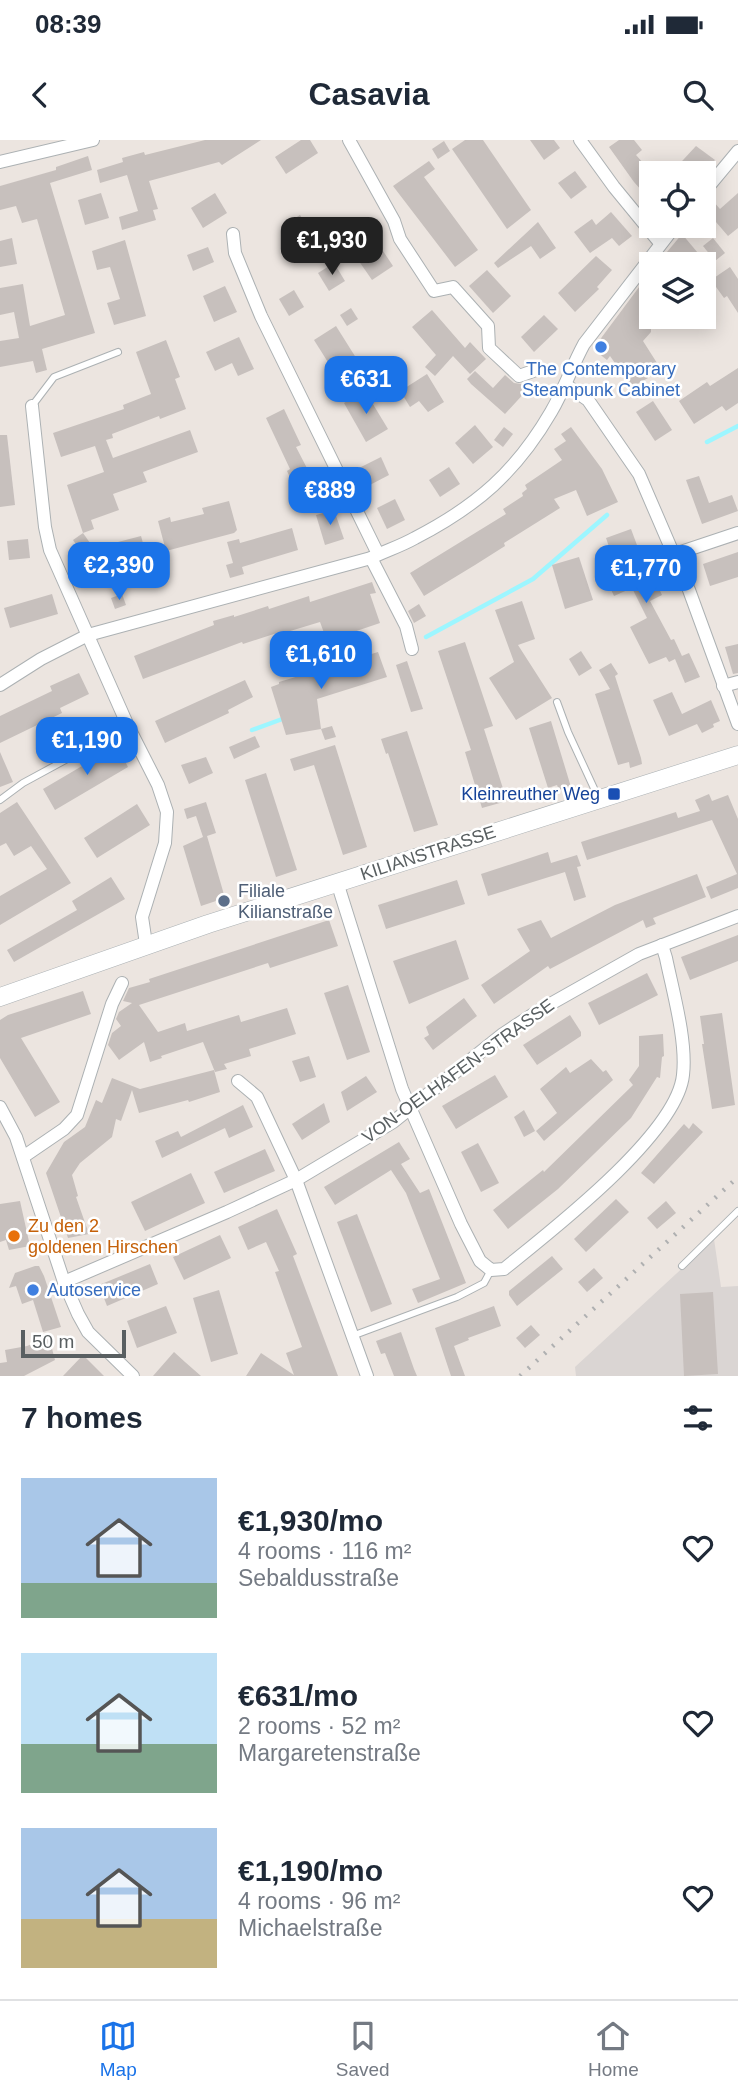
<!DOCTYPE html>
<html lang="en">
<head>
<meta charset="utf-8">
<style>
  body { margin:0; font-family:Helvetica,sans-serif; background:#f6f6f7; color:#1f2937; height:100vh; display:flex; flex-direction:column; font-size:26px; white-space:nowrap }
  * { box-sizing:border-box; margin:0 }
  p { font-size:23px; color:#747a83 }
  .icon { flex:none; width:38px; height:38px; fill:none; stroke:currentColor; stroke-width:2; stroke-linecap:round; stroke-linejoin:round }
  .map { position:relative; height:1236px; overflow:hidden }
  .details { display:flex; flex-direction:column; background:#fff; flex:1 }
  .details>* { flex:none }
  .fabs { position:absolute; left:639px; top:21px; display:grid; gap:14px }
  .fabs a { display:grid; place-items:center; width:77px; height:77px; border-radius:0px; background:#fff; box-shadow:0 4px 18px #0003; font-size:35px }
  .scale { position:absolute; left:21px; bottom:18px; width:105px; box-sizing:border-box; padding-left:7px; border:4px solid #595f61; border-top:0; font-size:19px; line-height:24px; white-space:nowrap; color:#595f61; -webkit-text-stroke:5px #fff; paint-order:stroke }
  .price { position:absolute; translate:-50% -60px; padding:0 16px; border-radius:14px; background:#1a73e8; color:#fff; font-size:23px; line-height:46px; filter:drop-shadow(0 2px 4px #0008) }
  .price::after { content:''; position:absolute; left:50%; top:42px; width:21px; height:16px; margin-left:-10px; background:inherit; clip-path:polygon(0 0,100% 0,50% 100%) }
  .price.active { background:#222; color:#fff }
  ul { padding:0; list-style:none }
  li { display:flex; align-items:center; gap:21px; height:175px; padding:0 21px }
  li span { display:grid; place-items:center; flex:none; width:196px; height:140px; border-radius:0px; color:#555 }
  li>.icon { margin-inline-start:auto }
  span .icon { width:84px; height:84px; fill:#fffc; stroke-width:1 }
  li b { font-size:30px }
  h2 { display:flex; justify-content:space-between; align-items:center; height:84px; padding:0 21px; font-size:30px }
  .status { display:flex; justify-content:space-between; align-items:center; height:49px; padding:0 35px; background:#fff; direction:ltr }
  .status svg { height:19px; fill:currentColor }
  header { display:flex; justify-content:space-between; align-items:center; height:91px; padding:0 21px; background:#fff; font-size:32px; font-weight:700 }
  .menu { display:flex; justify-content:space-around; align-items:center; height:98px; border-top:2px solid #e0e1e3; background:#fff; font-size:19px; color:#747a83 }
  .menu a { display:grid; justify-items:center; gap:4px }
  .menu .active { color:#1a73e8 }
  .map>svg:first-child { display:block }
  .industrial { fill:#dad5d3 }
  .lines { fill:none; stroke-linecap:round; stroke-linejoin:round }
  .stream { stroke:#9df6ff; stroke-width:4.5 }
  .building { fill:#c7c0bd }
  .service-casing { stroke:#acb1b3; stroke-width:8 }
  .minor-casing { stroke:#acb1b3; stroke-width:14 }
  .secondary-casing { stroke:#abb1b4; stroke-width:19 }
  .service { stroke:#fff; stroke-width:6 }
  .minor { stroke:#fff; stroke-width:12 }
  .secondary { stroke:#fff; stroke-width:18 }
  .rail { stroke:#afb0b1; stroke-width:4.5; stroke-dasharray:2 9; stroke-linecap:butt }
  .shop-dot { fill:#3f7fe0; stroke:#fff; stroke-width:2.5 }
  .transit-dot { fill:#1a4fb4; stroke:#fff; stroke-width:2.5 }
  .service-dot { fill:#5c6f8a; stroke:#fff; stroke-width:2.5 }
  .food-dot { fill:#e8710a; stroke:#fff; stroke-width:2.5 }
  .labels { text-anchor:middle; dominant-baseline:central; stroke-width:5; stroke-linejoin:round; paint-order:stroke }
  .shop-label { font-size:18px; fill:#366cbe; stroke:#fff }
  .transit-label { font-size:18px; fill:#164399; stroke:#fff; text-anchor:end }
  .street-label { font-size:18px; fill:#595f61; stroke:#fff }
  .service-label { font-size:18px; fill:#4e5e75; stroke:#fff; text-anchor:start }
  .food-label { font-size:18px; fill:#c56008; stroke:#fff; text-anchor:start }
</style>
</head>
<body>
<div class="status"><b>08:39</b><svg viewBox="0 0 49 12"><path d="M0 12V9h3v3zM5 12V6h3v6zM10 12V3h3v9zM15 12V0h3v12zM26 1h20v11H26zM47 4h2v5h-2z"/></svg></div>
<header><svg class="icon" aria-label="back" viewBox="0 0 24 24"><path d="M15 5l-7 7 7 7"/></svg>Casavia<svg class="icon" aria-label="search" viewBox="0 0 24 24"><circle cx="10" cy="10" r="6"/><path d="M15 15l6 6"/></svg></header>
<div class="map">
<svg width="738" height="1236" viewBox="0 0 738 1236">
  <rect width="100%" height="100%" fill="#ece5e0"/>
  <polygon class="industrial" points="714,1099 721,1147 738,1146 738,1236 576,1236 575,1227"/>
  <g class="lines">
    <g class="stream">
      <polyline points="707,302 738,286"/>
      <polyline points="426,497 533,439 607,375"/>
      <polyline points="252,590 285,578"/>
    </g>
  </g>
  <g class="building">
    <polygon points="205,0 261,0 222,25 219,22 149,41 158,69 153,70 156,80 122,90 119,77 138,71 127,35 100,43 97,30 123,22 122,18 144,12 145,15"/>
    <polygon points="301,0 310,0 318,13 286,34 275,17"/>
    <polygon points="465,0 483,0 531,70 507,89 452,9"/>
    <polygon points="530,0 554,0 560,8 544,20"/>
    <polygon points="619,0 634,0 642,10 636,15 651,32 651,61 634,42 609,7"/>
    <polygon points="444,1 450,11 438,19 432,9"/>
    <polygon points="696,6 715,20 703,33 671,33"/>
    <polygon points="88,16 92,30 50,43 95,193 42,209 47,230 36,233 33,221 0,227 0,201 19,198 14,172 0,175 0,148 23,144 30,186 65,175 37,79 22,83 16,66 0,70 0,46 56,30 56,27"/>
    <polygon points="429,21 435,29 424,37 478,110 455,127 393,46"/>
    <polygon points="575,31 587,47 571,59 558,43"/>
    <polygon points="101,53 109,78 85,85 78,60"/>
    <polygon points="215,53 227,73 203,88 191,68"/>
    <polygon points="738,53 738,88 728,96 704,68 713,61 720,69"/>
    <polygon points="611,72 632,96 619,106 612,98 590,113 574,92 592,79 596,85"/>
    <polygon points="300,75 312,94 296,104 284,85"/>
    <polygon points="538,82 556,108 540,119 531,106 498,128 494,123"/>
    <polygon points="682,94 703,119 696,124 657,124"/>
    <polygon points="373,96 393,126 372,140 352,111"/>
    <polygon points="12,98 17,124 0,127 0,101"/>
    <polygon points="713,98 725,113 715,121 703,106"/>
    <polygon points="125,100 146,176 114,185 107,163 120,159 110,127 97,130 92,111"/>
    <polygon points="208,107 214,122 193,131 187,115"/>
    <polygon points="596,116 612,130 597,147 599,149 575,172 558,153"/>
    <polygon points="334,123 345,141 329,151 318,133"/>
    <polygon points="730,127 738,139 738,173 727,156 724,158 711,140"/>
    <polygon points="487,130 511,156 493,173 469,146"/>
    <polygon points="651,131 651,192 643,201 657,223 645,231 648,238 632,247 610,216 607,220 593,209"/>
    <polygon points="225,146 237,172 214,182 203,156"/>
    <polygon points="294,150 304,167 289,176 279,159"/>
    <polygon points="351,168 358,179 347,186 340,175"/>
    <polygon points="432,170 465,208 470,202 486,219 470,234 453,216 435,236 425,227 436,215 412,187"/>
    <polygon points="544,175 558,189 534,212 521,197"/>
    <polygon points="336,186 358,221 336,235 314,200"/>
    <polygon points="239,197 254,229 238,236 232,223 215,231 206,212"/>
    <polygon points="166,200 180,237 175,239 186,269 160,279 159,276 112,294 113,298 106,300 113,318 190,290 198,312 143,332 147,342 113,354 119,370 91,380 94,389 83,393 67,345 104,332 95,306 61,317 53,293 124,269 123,265 151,254 136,212"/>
    <polygon points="738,228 738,263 726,271 722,266 694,284 679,261 707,242 710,246"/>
    <polygon points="475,231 493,248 505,235 514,243 522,244 528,249 505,274 471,244 467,239"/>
    <polygon points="427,234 444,262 428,272 419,261 410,267 402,254 406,251 405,248"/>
    <polygon points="365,251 388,289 366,302 344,263"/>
    <polygon points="653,261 672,290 655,301 636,272"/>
    <polygon points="284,269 301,305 296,307 310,334 304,337 312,352 300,358 287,331 290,329 266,278"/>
    <polygon points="475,285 493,307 473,324 455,303"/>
    <polygon points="504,287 513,294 503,307 494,300"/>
    <polygon points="571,287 602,329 618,362 587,376 576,350 554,359 560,368 504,403 505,406 475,425 424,456 410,433 506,374 503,369 523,356 522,353 527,349 525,345 562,320 554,309 566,301 561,294"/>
    <polygon points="0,295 7,295 15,365 0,367"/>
    <polygon points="381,317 389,335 366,347 357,329"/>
    <polygon points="449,327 460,344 440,357 429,340"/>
    <polygon points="699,336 709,363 732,355 738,371 702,384 686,340"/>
    <polygon points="395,359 405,380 387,389 377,368"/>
    <polygon points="229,361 237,390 234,393 166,411 158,381 170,377 171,382 204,374 202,368"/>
    <polygon points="334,370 344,399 325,405 316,375"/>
    <polygon points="292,388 298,410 242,427 244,434 230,438 226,425 233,423 227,402 239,399 240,403"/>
    <polygon points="631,389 650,440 654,438 662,455 650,461 671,500 674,499 682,516 677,518 689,513 700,537 685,543 675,519 669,522 666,517 649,524 630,487 647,478 632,448 614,456 608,443 620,438 606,398"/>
    <polygon points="83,393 90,403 80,410 73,400"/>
    <polygon points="141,396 147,417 123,423 118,402"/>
    <polygon points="28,399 30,418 9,420 7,401"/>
    <polygon points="738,412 738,437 710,446 703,424"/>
    <polygon points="579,417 593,460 565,469 552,425"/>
    <polygon points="103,420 109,441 86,448 80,427"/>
    <polygon points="372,442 376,453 370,454 380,483 327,501 320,482 277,495 277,493 243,504 242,502 143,539 134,516 214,485 213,481 234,475 234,477 268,466 269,469 309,456 310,462"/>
    <polygon points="52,454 58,474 10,488 4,468"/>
    <polygon points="122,454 126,465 115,469 111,458"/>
    <polygon points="522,461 535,499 518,505 552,558 516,580 489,538 514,522 495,470"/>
    <polygon points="419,464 426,476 414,483 408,471"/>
    <polygon points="465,502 493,586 484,589 507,661 482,668 465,612 471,610 438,511"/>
    <polygon points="738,504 738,533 733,534 725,507"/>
    <polygon points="581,511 592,528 579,536 569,519"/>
    <polygon points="378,512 387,537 317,559 321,589 286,595 271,547 279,544 279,542"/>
    <polygon points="407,521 423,569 411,572 396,525"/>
    <polygon points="611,523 618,534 615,536 641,618 642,624 630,628 629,622 618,625 595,554 610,549 599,530"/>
    <polygon points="79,533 89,554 60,568 62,573 0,603 0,576 52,551 50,546"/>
    <polygon points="245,540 253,557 228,570 229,573 165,603 155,581"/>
    <polygon points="672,552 682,574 711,560 720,581 713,584 714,587 702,593 697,584 669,596 653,560"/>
    <polygon points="551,581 571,647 559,650 557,645 548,648 529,588"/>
    <polygon points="332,586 336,597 325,600 321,589"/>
    <polygon points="407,591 438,685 414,692 388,613 386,614 381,599"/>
    <polygon points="255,596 260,607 234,619 229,607"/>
    <polygon points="122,605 128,614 123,617 128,627 55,670 43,649 116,606 117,608"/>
    <polygon points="335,605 367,707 343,715 314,625 294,631 290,619"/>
    <polygon points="0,612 13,642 0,647"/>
    <polygon points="206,617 213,633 189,644 181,625"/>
    <polygon points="266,633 297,730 276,737 245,640"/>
    <polygon points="709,654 712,661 728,655 738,679 738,748 711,759 706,747 737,734 712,680 587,720 581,702 676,672 678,678 700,671 695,660"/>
    <polygon points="17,662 71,743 0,785 0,756 47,729 31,706 14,716 6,703 0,706 0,673"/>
    <polygon points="206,662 216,693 207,696 225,758 201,766 183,706 203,697 196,676 187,679 184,669"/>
    <polygon points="137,664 150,685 97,718 84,698"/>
    <polygon points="548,712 551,723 577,715 581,726 577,727 586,757 574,761 565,732 488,756 481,734"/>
    <polygon points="697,734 706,757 653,778 656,784 646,788 643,780 550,829 548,826 494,864 481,845 530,811 517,789 541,780 551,798 615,765"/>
    <polygon points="111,737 125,759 14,822 7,810 77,770 72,761"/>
    <polygon points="457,740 465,764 386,789 378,765"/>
    <polygon points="329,780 338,806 270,828 268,823 139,865 158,892 185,883 187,891 239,875 241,882 287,868 296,894 249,909 251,916 224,924 227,929 215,932 203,902 161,916 162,918 150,922 144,902 119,920 108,905 112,893 121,886 116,879 119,872 132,863 123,861 129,848 150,842 149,839"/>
    <polygon points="738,795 738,821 690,840 681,817"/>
    <polygon points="456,800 469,839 409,864 393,821"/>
    <polygon points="647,833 658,855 599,885 588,863"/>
    <polygon points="348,845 370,912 347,920 324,853"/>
    <polygon points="83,851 91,874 21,898 60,962 35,977 0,918 0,880 8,875"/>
    <polygon points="464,858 477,876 433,910 424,898 429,895 426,887"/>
    <polygon points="722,873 735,965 712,969 702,904 704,904 700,876"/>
    <polygon points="570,875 581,892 581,896 537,925 523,905"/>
    <polygon points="663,894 664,916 662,917 660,938 657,937 631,978 558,1049 508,1089 493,1070 543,1030 544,1032 633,945 629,940 639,926 639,896"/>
    <polygon points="309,916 316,937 300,942 292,921"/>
    <polygon points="591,919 603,932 606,930 613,940 544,1001 536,991 557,973 540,949 566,927 570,933"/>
    <polygon points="214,930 220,952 189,962 188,960 139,973 132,950 121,981 116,979 112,997 80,1023 72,1035 78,1056 76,1057 89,1094 68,1098 46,1033 64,1002 85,987 96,960 102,963 112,938 140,949"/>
    <polygon points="495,935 508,957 456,989 442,966"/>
    <polygon points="366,936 377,952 347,971 341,952"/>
    <polygon points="324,963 330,982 302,1000 292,984"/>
    <polygon points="243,965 253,987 229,998 225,988 162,1018 155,1001 178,991 181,997"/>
    <polygon points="524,970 535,991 524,997 514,977"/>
    <polygon points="693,983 703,992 654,1044 641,1033 684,984 689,989"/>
    <polygon points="399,1002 410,1019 401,1024 420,1053 429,1049 466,1143 418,1163 412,1149 440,1139 406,1053 391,1030 335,1065 324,1047"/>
    <polygon points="478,1003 499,1043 481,1052 461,1012"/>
    <polygon points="265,1009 275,1031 224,1053 214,1032"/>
    <polygon points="191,1033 205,1063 145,1091 131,1062"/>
    <polygon points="616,1059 629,1072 586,1112 574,1099"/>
    <polygon points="20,1061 30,1106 9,1110 6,1100 0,1102 0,1064"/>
    <polygon points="666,1061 676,1073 657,1089 647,1078"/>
    <polygon points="277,1069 297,1114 293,1116 338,1236 246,1236 261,1213 294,1235 286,1213 302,1207 275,1132 279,1131 266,1102 248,1110 238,1087"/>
    <polygon points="357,1074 392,1164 371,1172 337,1082"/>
    <polygon points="220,1095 231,1118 184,1140 173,1117"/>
    <polygon points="552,1116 563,1129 517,1166 509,1155 509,1151"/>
    <polygon points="150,1124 158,1144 107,1166 99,1145"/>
    <polygon points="35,1126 39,1126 44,1136 61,1187 43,1192 33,1160 22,1164 16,1146 9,1148 15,1133"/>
    <polygon points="594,1128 603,1138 587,1152 578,1142"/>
    <polygon points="219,1150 238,1214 211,1222 193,1158"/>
    <polygon points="713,1152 718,1234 684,1236 680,1154"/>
    <polygon points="166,1166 177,1193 137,1208 127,1181"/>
    <polygon points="494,1166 501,1186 468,1198 469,1200 454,1206 465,1236 451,1236 435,1188"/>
    <polygon points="531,1185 540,1195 525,1208 516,1198"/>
    <polygon points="401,1192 414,1229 417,1236 394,1236 385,1213 381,1214 376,1201"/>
    <polygon points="49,1197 55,1220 24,1236 0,1236 0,1223 7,1222 5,1210 27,1206"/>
    <polygon points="174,1212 185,1222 201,1236 153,1236"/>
    <polygon points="83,1215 104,1236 63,1236"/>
  </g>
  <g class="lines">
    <defs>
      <g id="service">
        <polyline points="32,266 54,237 118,212"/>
        <polyline points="557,562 568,592 598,657"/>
        <polyline points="0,660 23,643 128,586"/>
        <polyline points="682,1126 738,1071"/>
        <polyline points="352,1196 457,1157 484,1143 491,1130"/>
      </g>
      <g id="minor">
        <polyline points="349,0 394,81 400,99 434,151 453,147 488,186 489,208 519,236 539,229"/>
        <polyline points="580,0 614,47 660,103"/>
        <polyline points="0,22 93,0"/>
        <polyline points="704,52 738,11"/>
        <polyline points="233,94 235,113 261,176 378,414"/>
        <polyline points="566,245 588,260 639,334 689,450 738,584"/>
        <polyline points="32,266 45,387 50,410 128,586 158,645 167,672 165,703 142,777 146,804"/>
        <polyline points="675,414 738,393"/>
        <polyline points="371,418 406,486 412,509"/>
        <path d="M0,545l41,-26 47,-24 283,-77c14,-7 30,-12 44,-20 62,-32 101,-66 136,-126 13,-22 21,-46 33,-68l91,-118"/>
        <polyline points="723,546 738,542"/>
        <path d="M337,742l65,207 59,135 19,37 11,9 13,-1c47,-38 173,-135 179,-194 4,-34 -10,-83 -17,-117l-4,-13"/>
        <polyline points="238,941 257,957 296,1040 367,1236"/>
        <polyline points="0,967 16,997 64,1142 78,1174 88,1192 133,1236"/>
        <polyline points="23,1017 64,989 77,975 112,864 122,843"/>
        <polyline points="64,1142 227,1072 296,1040 393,982 503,894 538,871 639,814 738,776"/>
      </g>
      <polyline id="secondary" points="0,857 208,784 738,615"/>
    </defs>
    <use href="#service" class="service-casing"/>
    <use href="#minor" class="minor-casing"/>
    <use href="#secondary" class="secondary-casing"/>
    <use href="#service" class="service"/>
    <use href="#minor" class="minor"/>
    <use href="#secondary" class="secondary"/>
    <polyline class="rail" points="520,1236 738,1037"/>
  </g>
  <g class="shop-dot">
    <circle cx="601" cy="207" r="7"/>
    <circle cx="33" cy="1150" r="7"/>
  </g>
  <rect class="transit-dot" x="607" y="647" width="14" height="14" rx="3.5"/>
  <circle class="service-dot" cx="224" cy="761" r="7"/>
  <circle class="food-dot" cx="14" cy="1096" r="7"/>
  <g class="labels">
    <g class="shop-label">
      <text x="601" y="229">The Contemporary<tspan x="601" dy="21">Steampunk Cabinet</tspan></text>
      <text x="47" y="1150" text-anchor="start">Autoservice</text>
    </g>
    <g class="transit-label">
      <text x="600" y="654">Kleinreuther Weg</text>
    </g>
    <g class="street-label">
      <text transform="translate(428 713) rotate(-18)">KILIANSTRASSE</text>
      <text transform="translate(458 931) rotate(-36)">VON-OELHAFEN-STRASSE</text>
    </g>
    <g class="service-label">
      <text x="238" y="751">Filiale<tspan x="238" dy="21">Kilianstraße</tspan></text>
    </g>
    <g class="food-label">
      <text x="28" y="1086">Zu den 2<tspan x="28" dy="21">goldenen Hirschen</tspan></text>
    </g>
  </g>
</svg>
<div class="fabs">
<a><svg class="icon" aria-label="locate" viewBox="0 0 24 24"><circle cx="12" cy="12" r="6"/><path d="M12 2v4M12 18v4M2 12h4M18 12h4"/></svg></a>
<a><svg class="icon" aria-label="layers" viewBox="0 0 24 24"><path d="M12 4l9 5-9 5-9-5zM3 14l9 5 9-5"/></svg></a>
</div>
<div class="scale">50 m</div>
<b class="price active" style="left:332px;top:137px">€1,930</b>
<b class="price" style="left:366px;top:276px">€631</b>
<b class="price" style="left:330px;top:387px">€889</b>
<b class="price" style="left:119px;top:462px">€2,390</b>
<b class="price" style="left:646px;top:465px">€1,770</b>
<b class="price" style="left:321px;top:551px">€1,610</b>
<b class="price" style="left:87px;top:637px">€1,190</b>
</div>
<section class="details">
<h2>7 homes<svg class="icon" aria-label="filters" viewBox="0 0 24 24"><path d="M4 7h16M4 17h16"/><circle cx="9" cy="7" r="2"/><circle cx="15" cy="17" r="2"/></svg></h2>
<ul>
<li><span style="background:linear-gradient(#a9c7e8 75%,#7fa58c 0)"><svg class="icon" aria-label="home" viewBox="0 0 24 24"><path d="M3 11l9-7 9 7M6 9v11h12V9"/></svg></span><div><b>€1,930/mo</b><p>4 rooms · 116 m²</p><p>Sebaldusstraße</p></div><svg class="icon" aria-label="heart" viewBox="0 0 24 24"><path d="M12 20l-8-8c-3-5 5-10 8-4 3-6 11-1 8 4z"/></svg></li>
<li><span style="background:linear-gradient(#bfe0f5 65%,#7fa58c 0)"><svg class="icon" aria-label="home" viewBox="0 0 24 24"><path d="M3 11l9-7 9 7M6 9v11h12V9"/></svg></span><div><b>€631/mo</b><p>2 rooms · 52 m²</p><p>Margaretenstraße</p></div><svg class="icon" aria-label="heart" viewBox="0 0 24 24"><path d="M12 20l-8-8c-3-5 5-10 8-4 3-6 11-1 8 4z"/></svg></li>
<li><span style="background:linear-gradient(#a9c7e8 65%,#c2b280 0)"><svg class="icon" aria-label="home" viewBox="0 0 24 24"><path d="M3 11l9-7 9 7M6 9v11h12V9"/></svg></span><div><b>€1,190/mo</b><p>4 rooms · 96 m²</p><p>Michaelstraße</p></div><svg class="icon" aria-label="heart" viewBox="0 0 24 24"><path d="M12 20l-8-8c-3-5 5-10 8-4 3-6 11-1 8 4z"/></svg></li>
</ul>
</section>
<nav class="menu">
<a class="active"><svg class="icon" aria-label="map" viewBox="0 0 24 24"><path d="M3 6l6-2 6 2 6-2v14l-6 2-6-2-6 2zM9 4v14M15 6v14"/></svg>Map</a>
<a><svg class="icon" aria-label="saved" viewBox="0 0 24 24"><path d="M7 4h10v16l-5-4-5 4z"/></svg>Saved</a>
<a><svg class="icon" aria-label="home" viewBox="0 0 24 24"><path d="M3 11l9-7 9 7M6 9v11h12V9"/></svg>Home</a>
</nav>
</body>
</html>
